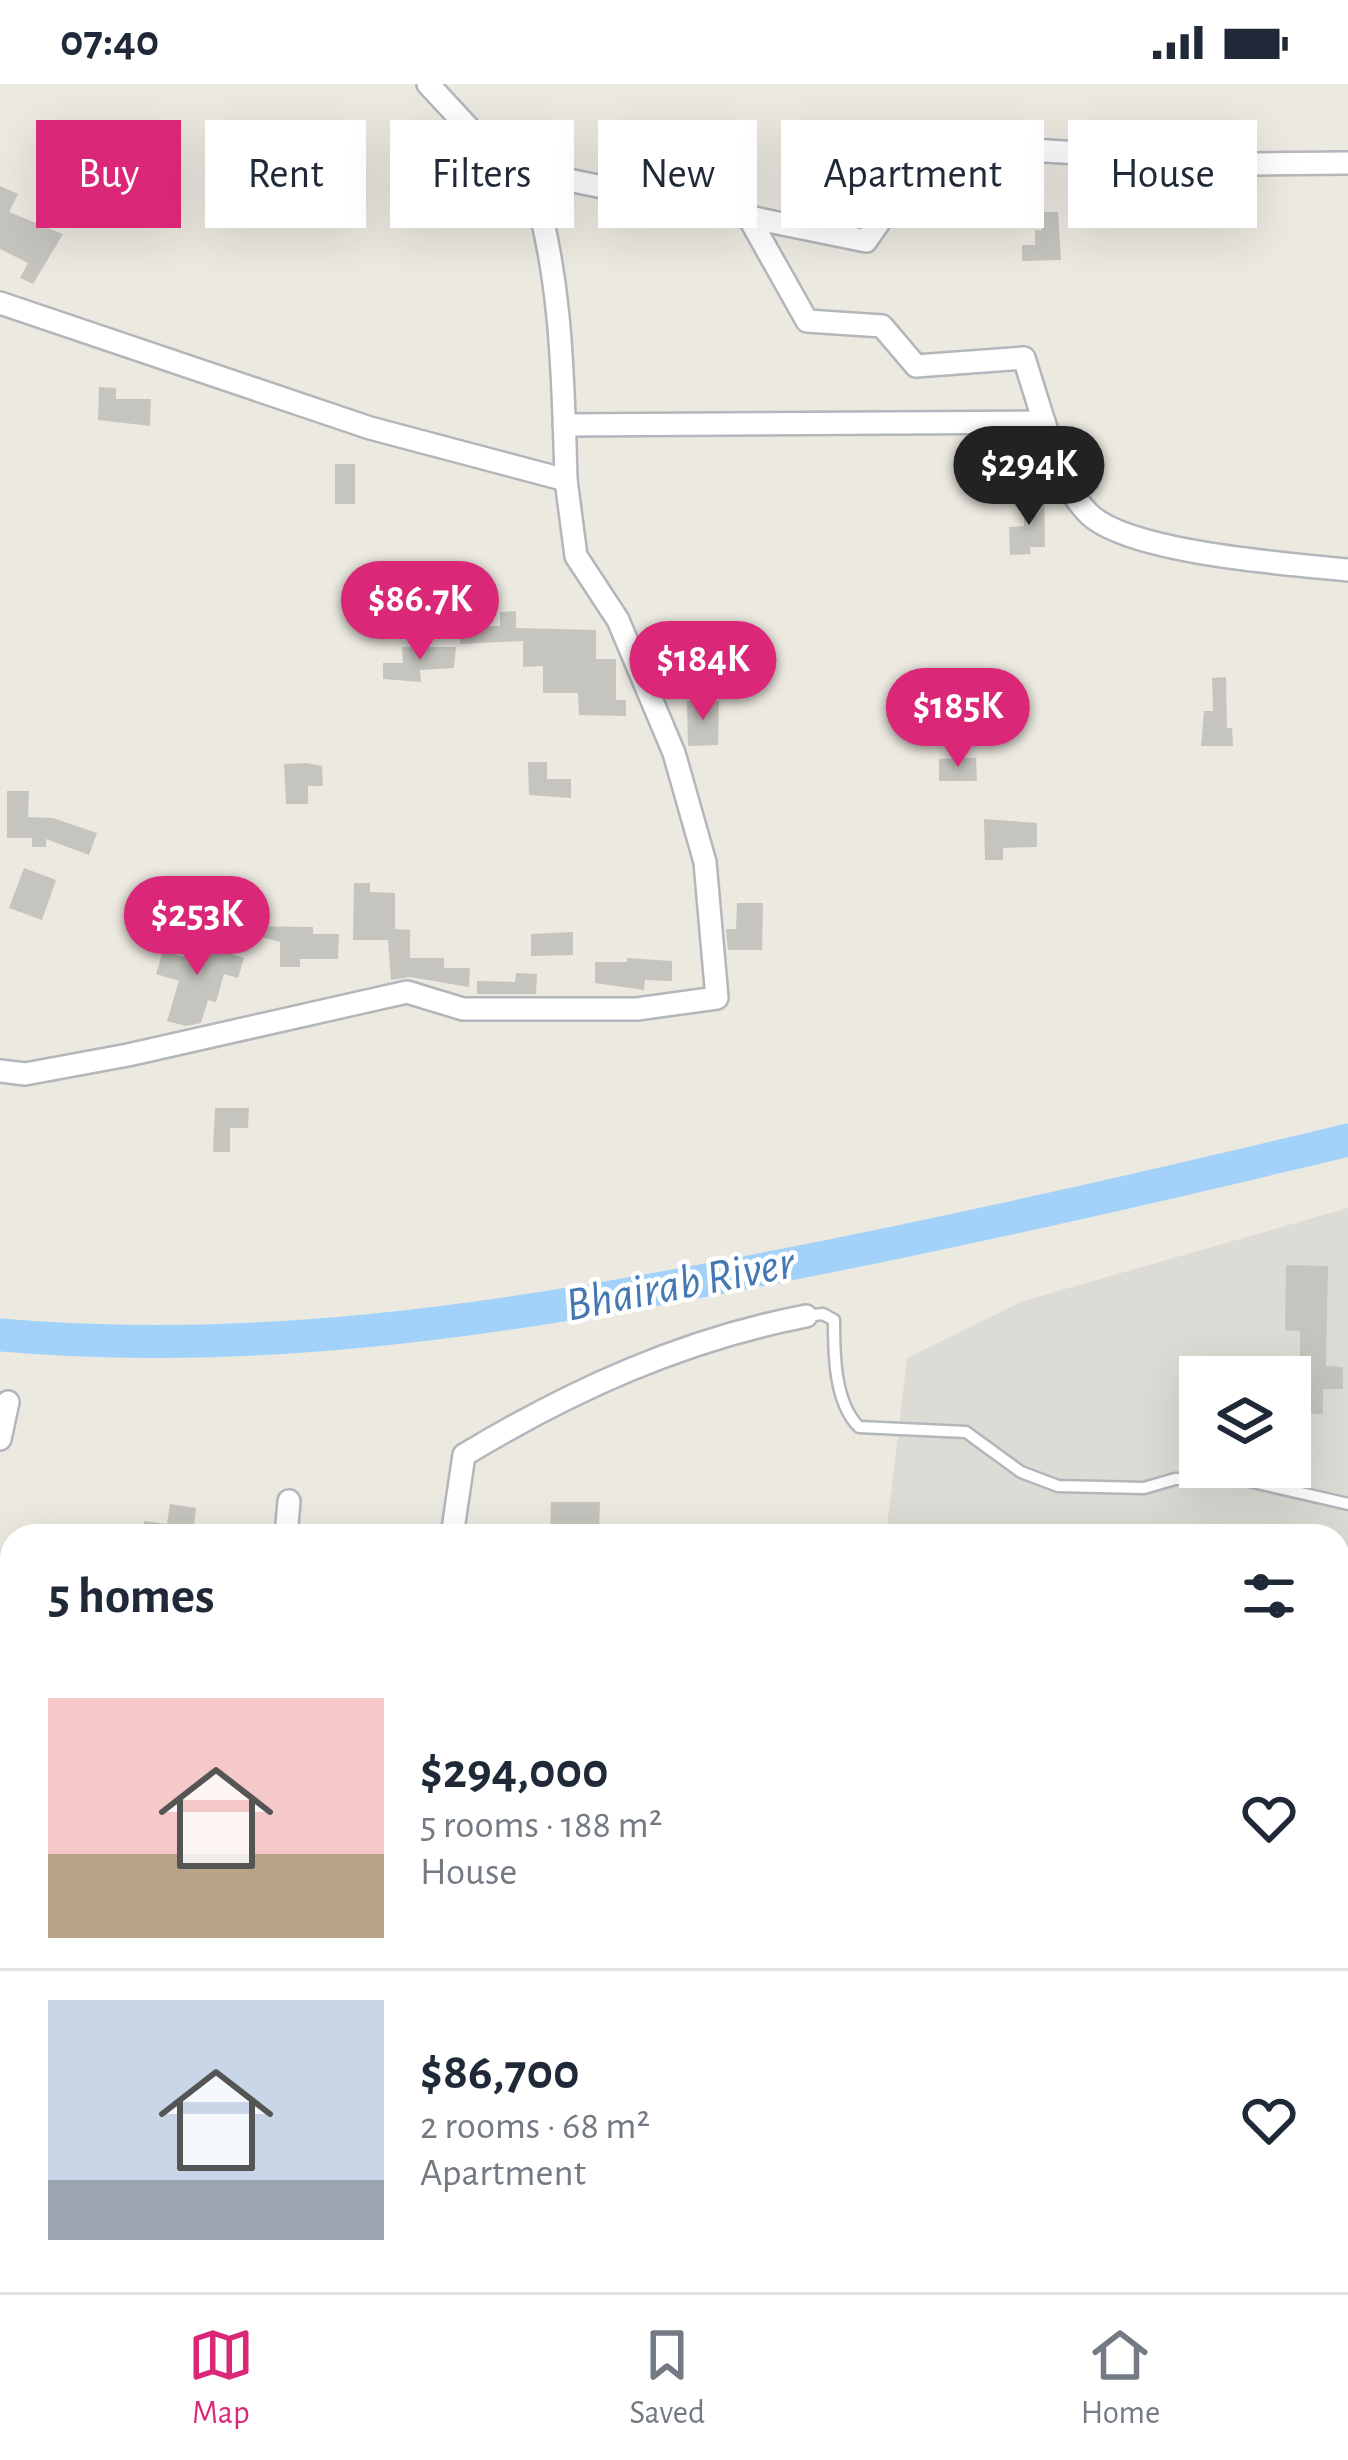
<!DOCTYPE html>
<html lang="en">
<head>
<meta charset="utf-8">
<style>
  body { margin:0; font-family:"Alegreya Sans",sans-serif; background:#f2f2f3; color:#1f2937; height:100vh; display:flex; flex-direction:column; font-size:45px; white-space:nowrap }
  * { box-sizing:border-box; margin:0 }
  p { font-size:39px; color:#747a83 }
  .icon { flex:none; width:66px; height:66px; fill:none; stroke:currentColor; stroke-width:2; stroke-linecap:round; stroke-linejoin:round }
  .map { position:relative; flex:1; overflow:hidden }
  .drawer { position:absolute; left:0px; top:1440px; width:1350px; height:768px; display:flex; flex-direction:column; background:#fff; border-radius:36px 36px 0 0; box-shadow:0 12px 48px #0002 }
  .drawer>* { flex:none }
  .hud { position:absolute; left:36px; top:36px; width:1278px; height:108px; display:flex; gap:24px }
  .tools { position:absolute; left:1179px; top:1272px; display:grid; gap:24px }
  .tools a { display:grid; place-items:center; width:132px; height:132px; border-radius:0px; background:#fff; box-shadow:0 12px 48px #0002; font-size:60px }
  .price { position:absolute; translate:-50% -102px; padding:0 27px; border-radius:42px; background:#db2777; color:#fff; font-size:39px; line-height:78px; filter:drop-shadow(0 3px 6px #0008) }
  .price::after { content:''; position:absolute; left:50%; top:72px; width:36px; height:27px; margin-left:-18px; background:inherit; clip-path:polygon(0 0,100% 0,50% 100%) }
  .price.selected { background:#222; color:#fff }
  ul { padding:0; list-style:none }
  li { display:flex; align-items:center; gap:36px; height:300px; padding:0 48px }
  li+li { border-top:3px solid #e0e1e3 }
  li span { display:grid; place-items:center; flex:none; width:336px; height:240px; border-radius:0px; color:#555 }
  li>.icon { margin-inline-start:auto }
  span .icon { width:144px; height:144px; fill:#fffc; stroke-width:1 }
  li b { font-size:51px }
  h2 { display:flex; justify-content:space-between; align-items:center; height:144px; padding:0 48px; font-size:51px }
  .tag { padding:0 42px; border-radius:0px; background:#fff; box-shadow:0 12px 48px #0002; font-size:42px; line-height:108px }
  .tag.selected { background:#db2777; color:#fff }
  .status { display:flex; justify-content:space-between; align-items:center; height:84px; padding:0 60px; background:#fff; direction:ltr }
  .status svg { height:33px; fill:currentColor }
  .tabs { display:flex; justify-content:space-around; align-items:center; height:168px; border-top:3px solid #e0e1e3; background:#fff; font-size:33px; color:#747a83 }
  .tabs a { display:grid; justify-items:center; gap:6px }
  .tabs .selected { color:#db2777 }
  .map>svg:first-child { display:block }
  .industrial { fill:#dddbd5; fill-rule:evenodd }
  .lines { fill:none; stroke-linecap:round; stroke-linejoin:round }
  .river { stroke:#a2d2fa; stroke-width:33 }
  .building { fill:#c6c4be }
  .lane-casing { stroke:#b3b6ba; stroke-width:15 }
  .street-casing { stroke:#b3b6ba; stroke-width:26 }
  .lane { stroke:#fff; stroke-width:10 }
  .street { stroke:#fff; stroke-width:21 }
  .labels { text-anchor:middle; dominant-baseline:central; stroke-width:9; stroke-linejoin:round; paint-order:stroke }
  .water-label { font-size:48px; font-style:italic; fill:#4478b2; stroke:#fff }
</style>
</head>
<body>
<div class="status"><b>07:40</b><svg viewBox="0 0 49 12"><path d="M0 12V9h3v3zM5 12V6h3v6zM10 12V3h3v9zM15 12V0h3v12zM26 1h20v11H26zM47 4h2v5h-2z"/></svg></div>
<div class="map">
<svg width="1348" height="2208" viewBox="0 0 1348 2208">
  <rect width="100%" height="100%" fill="#ebe9e0"/>
  <path class="industrial" d="M1348,1124v438l-10,-1v-109h-452l21,-178 116,-57zM1200,1293h90v90h-90z"/>
  <g class="lines">
    <path class="river" d="M0,1251c249,22 494,-14 738,-61 205,-39 407,-85 610,-134"/>
  </g>
  <g class="building">
    <polygon points="0,102 18,110 9,128 63,150 33,200 20,194 28,179 0,165"/>
    <polygon points="1042,128 1058,128 1061,176 1022,177 1022,161 1035,161 1035,146 1042,146"/>
    <polygon points="99,303 116,304 116,315 151,315 150,342 98,336"/>
    <rect x="335" y="380" width="20" height="40"/>
    <polygon points="1024,412 1044,412 1045,463 1030,463 1031,470 1010,471 1009,443 1024,442"/>
    <polygon points="516,527 516,544 596,546 596,575 616,575 616,616 626,616 626,632 579,631 578,609 543,609 543,582 523,583 523,557 460,560 460,543 500,542 500,528"/>
    <polygon points="402,563 456,563 454,584 420,586 421,598 383,595 383,579 403,579"/>
    <polygon points="1226,593 1227,644 1232,644 1233,662 1201,662 1204,627 1213,627 1212,594"/>
    <polygon points="687,617 719,617 718,661 688,662"/>
    <polygon points="976,674 977,697 939,697 939,675"/>
    <polygon points="528,678 547,678 547,695 571,695 571,714 529,711"/>
    <polygon points="306,679 322,682 323,702 308,702 308,720 286,720 284,680"/>
    <polygon points="7,707 29,707 28,733 53,734 97,749 89,771 46,755 46,763 32,763 32,754 7,754"/>
    <polygon points="984,735 1037,739 1037,763 1003,764 1003,776 985,776"/>
    <polygon points="24,784 56,796 42,836 9,824"/>
    <polygon points="354,799 370,799 370,808 395,809 395,845 410,846 410,874 444,874 444,884 470,884 469,903 410,893 391,896 388,856 353,856"/>
    <polygon points="737,819 763,819 762,866 728,866 726,845 736,845"/>
    <polygon points="240,842 313,843 313,850 339,850 338,875 300,875 300,883 280,883 280,858 240,847"/>
    <polygon points="192,846 211,851 208,863 244,874 238,894 224,890 216,918 208,916 201,939 186,942 167,937 179,897 156,890 163,867 185,873"/>
    <polygon points="573,848 573,871 531,872 531,850"/>
    <polygon points="627,874 672,877 672,897 645,896 644,906 595,899 595,878 627,878"/>
    <polygon points="516,889 537,890 536,910 477,910 477,897 515,898"/>
    <polygon points="215,1024 249,1024 248,1044 230,1044 230,1068 213,1068"/>
    <polygon points="1286,1181 1328,1182 1326,1282 1343,1283 1343,1305 1323,1305 1323,1330 1292,1330 1290,1282 1300,1282 1300,1247 1285,1246"/>
    <polygon points="551,1418 600,1418 599,1448 550,1451"/>
    <polygon points="170,1420 196,1424 193,1452 142,1452 144,1437 167,1440"/>
  </g>
  <g class="lines">
    <defs>
      <path id="lane" d="M806,1232l17,-2 11,6c0,34 0,82 25,107l107,5 55,40 37,14 86,2 31,-9h65l108,25"/>
      <g id="street">
        <polyline points="428,0 505,83 866,157 933,60 1257,80 1348,79"/>
        <polyline points="748,132 807,237 882,242 916,282 1024,274 1044,338"/>
        <path d="M0,219l370,125 196,52c-3,-104 -4,-208 -37,-308"/>
        <path d="M564,341l480,-3c11,32 20,67 44,91 39,40 202,51 260,57"/>
        <polyline points="0,987 25,990 128,971 407,908 463,925 637,925 717,914 705,778 674,669 618,536 576,472 566,396"/>
        <polyline points="0,1355 8,1318"/>
        <polyline points="286,1452 289,1417"/>
        <path d="M452,1452l12,-81c108,-65 218,-115 342,-139"/>
        <polyline points="1338,1579 1348,1580"/>
        <polyline points="0,1680 12,1682"/>
        <polyline points="1338,1982 1348,1989"/>
        <polyline points="0,2036 12,2013"/>
        <polyline points="74,2208 81,2196"/>
        <polyline points="321,2208 328,2196"/>
      </g>
    </defs>
    <use href="#lane" class="lane-casing"/>
    <use href="#street" class="street-casing"/>
    <use href="#lane" class="lane"/>
    <use href="#street" class="street"/>
  </g>
  <g class="labels">
    <g class="water-label">
      <text transform="translate(680 1201) rotate(-11)">Bhairab River</text>
    </g>
  </g>
</svg>
<div class="tools">
<a><svg class="icon" aria-label="layers" viewBox="0 0 24 24"><path d="M12 4l9 5-9 5-9-5zM3 14l9 5 9-5"/></svg></a>
</div>
<b class="price selected" style="left:1029px;top:444px">$294K</b>
<b class="price" style="left:420px;top:579px">$86.7K</b>
<b class="price" style="left:703px;top:639px">$184K</b>
<b class="price" style="left:958px;top:686px">$185K</b>
<b class="price" style="left:197px;top:894px">$253K</b>
<div class="hud">
<a class="tag selected">Buy</a>
<a class="tag">Rent</a>
<a class="tag">Filters</a>
<a class="tag">New</a>
<a class="tag">Apartment</a>
<a class="tag">House</a>
</div>
<section class="drawer">
<h2>5 homes<svg class="icon" aria-label="filters" viewBox="0 0 24 24"><path d="M4 7h16M4 17h16"/><circle cx="9" cy="7" r="2"/><circle cx="15" cy="17" r="2"/></svg></h2>
<ul>
<li><span style="background:linear-gradient(#f6c9c9 65%,#b9a48a 0)"><svg class="icon" aria-label="home" viewBox="0 0 24 24"><path d="M3 11l9-7 9 7M6 9v11h12V9"/></svg></span><div><b>$294,000</b><p>5 rooms · 188 m²</p><p>House</p></div><svg class="icon" aria-label="heart" viewBox="0 0 24 24"><path d="M12 20l-8-8c-3-5 5-10 8-4 3-6 11-1 8 4z"/></svg></li>
<li><span style="background:linear-gradient(#c9d6e8 75%,#9aa5b1 0)"><svg class="icon" aria-label="home" viewBox="0 0 24 24"><path d="M3 11l9-7 9 7M6 9v11h12V9"/></svg></span><div><b>$86,700</b><p>2 rooms · 68 m²</p><p>Apartment</p></div><svg class="icon" aria-label="heart" viewBox="0 0 24 24"><path d="M12 20l-8-8c-3-5 5-10 8-4 3-6 11-1 8 4z"/></svg></li>
</ul>
</section>
</div>
<nav class="tabs">
<a class="selected"><svg class="icon" aria-label="map" viewBox="0 0 24 24"><path d="M3 6l6-2 6 2 6-2v14l-6 2-6-2-6 2zM9 4v14M15 6v14"/></svg>Map</a>
<a><svg class="icon" aria-label="saved" viewBox="0 0 24 24"><path d="M7 4h10v16l-5-4-5 4z"/></svg>Saved</a>
<a><svg class="icon" aria-label="home" viewBox="0 0 24 24"><path d="M3 11l9-7 9 7M6 9v11h12V9"/></svg>Home</a>
</nav>
</body>
</html>
